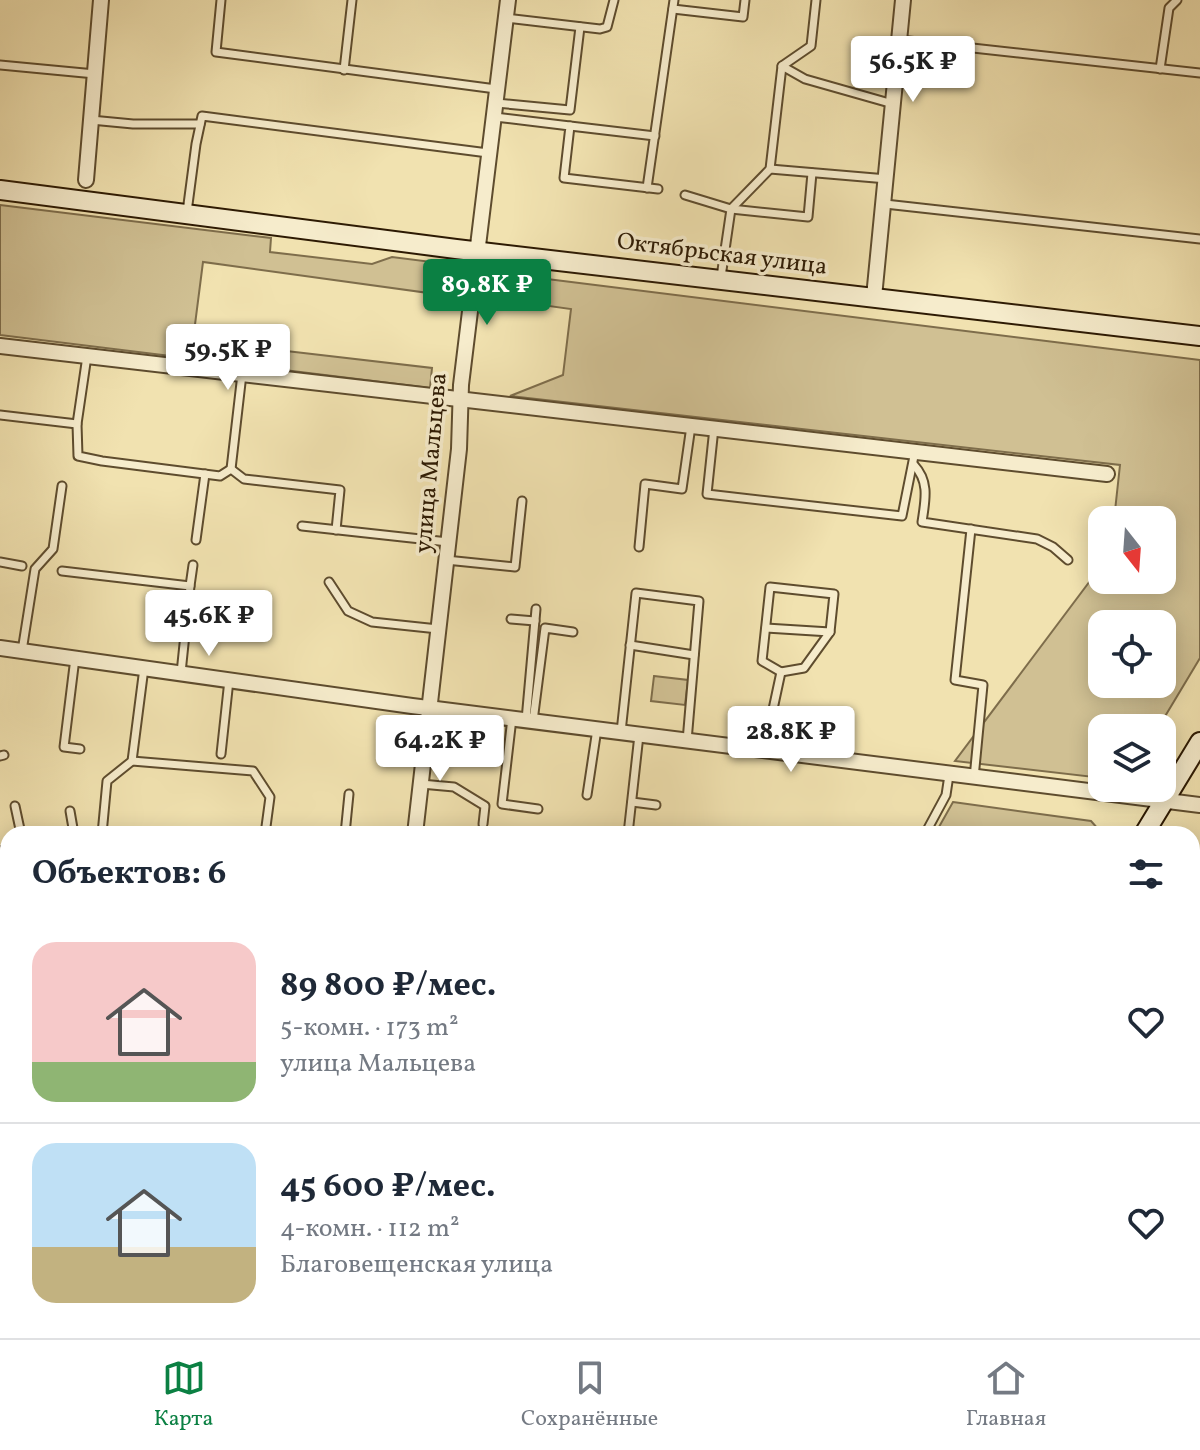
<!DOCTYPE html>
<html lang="ru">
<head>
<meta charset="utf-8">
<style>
  body { margin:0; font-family:Vollkorn,serif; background:#f6f6f7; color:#1f2937; height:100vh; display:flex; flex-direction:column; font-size:30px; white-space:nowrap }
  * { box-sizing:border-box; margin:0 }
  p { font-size:26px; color:#747a83 }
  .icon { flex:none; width:44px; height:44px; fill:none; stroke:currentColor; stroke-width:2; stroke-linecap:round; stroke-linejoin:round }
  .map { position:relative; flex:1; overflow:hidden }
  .sheet { position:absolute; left:0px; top:826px; width:1200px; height:512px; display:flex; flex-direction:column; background:#fff; border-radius:24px 24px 0 0; box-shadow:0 4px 20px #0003 }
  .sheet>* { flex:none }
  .needle { width:52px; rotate:163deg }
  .buttons { position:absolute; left:1088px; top:506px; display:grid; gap:16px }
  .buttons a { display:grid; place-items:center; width:88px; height:88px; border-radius:16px; background:#fff; box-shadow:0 4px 20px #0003; font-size:40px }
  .price { position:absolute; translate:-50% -68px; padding:0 18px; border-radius:8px; background:#fff; color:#222; font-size:26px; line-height:52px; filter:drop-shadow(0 2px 4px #0008) }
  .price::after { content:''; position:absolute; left:50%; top:48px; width:24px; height:18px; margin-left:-12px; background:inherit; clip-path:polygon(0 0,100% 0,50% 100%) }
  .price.current { background:#0b8043; color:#fff }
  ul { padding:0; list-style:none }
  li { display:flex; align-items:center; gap:24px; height:200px; padding:0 32px }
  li+li { border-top:2px solid #e0e1e3 }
  li span { display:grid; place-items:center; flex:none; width:224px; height:160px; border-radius:24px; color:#555 }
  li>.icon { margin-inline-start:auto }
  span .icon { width:96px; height:96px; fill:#fffc; stroke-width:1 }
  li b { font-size:34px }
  h2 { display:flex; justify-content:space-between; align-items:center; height:96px; padding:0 32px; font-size:34px }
  .tabs { display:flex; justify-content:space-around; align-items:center; height:112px; border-top:2px solid #e0e1e3; background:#fff; font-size:22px; color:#747a83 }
  .tabs a { display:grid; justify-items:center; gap:4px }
  .tabs .current { color:#0b8043 }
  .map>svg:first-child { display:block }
  .green { fill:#d0c093; stroke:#7e6d4b; stroke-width:2; fill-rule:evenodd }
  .water { fill:#ae9e75; stroke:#7a6947; stroke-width:2 }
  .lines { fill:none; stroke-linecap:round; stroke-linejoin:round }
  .service-casing { stroke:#5e4c2e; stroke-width:11 }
  .pedestrian-casing { stroke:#5e4c2e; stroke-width:14 }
  .minor-casing { stroke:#5e4c2e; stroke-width:18 }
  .tertiary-casing { stroke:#5e4c2e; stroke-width:20 }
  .secondary-casing { stroke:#2d1a03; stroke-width:22 }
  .service { stroke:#f6eccc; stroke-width:7 }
  .pedestrian { stroke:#f6eccc; stroke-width:10 }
  .minor { stroke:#f6eccc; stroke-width:14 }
  .tertiary { stroke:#f6eccc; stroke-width:16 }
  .secondary { stroke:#f6eccc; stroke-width:18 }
  .labels { text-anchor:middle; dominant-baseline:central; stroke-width:7; stroke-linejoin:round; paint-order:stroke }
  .street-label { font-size:24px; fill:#2d1a03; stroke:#f6eccc }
</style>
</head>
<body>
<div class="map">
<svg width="1200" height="1338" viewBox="0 0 1200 1338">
  <rect width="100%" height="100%" fill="#f1e2b0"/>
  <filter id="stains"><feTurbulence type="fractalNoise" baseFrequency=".0025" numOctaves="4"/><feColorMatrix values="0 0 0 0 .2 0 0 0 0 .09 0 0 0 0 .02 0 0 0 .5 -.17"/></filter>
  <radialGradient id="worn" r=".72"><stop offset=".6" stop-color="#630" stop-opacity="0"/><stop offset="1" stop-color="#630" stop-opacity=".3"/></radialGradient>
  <g class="green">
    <polygon points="0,205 271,238 270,252 372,264 392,257 440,263 436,294 203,262 193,340 432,368 430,388 0,335"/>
    <path d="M523,276l677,84v298l-42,70h-56v50l-147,-17 147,-196v15h60v-60h-48l6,-55 -610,-69 53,-21 8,-66 -51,-7zM1102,624h60v60h-60z"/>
    <polygon points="654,676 688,680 685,705 651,701"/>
    <polygon points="953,802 1091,821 1099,830 1098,834 935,834"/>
    <polygon points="0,1231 8,1275 8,1330 18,1330 19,1338 8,1338 0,1290"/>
    <rect x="451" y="1330" width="457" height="8"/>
  </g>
  <rect class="water" x="706" y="1330" width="89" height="8"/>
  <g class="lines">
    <defs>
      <g id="service">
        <polyline points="221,0 216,52 496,89"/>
        <polyline points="673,9 743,17 745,0"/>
        <polyline points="506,18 600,29 607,27 614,0"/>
        <polyline points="900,40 1200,73"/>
        <polyline points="0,65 95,74"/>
        <polyline points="782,66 805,79 893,104"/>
        <polyline points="1160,69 1169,8 1177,0"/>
        <polyline points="344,70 352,0"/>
        <polyline points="496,103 570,110 580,27"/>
        <polyline points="495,117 570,126 564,178 658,189"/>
        <polyline points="91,120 133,124 200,124"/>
        <polyline points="570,126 655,136"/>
        <polyline points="770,169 887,179"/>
        <polyline points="647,188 674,0"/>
        <polyline points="685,195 731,209 808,217 812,173"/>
        <polyline points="885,204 1200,239"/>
        <polyline points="187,212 196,144 202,116 488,153"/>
        <polyline points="721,277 731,209 770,169 782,66 811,46 816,0"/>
        <polyline points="0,415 77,424 87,356"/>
        <polyline points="77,424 78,456 102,461 220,476 231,469 244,479 340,490 336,530"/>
        <polyline points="714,428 707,494 902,516 915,451"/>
        <path d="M914,465c16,17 11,36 8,57l115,17 16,8 15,13"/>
        <polyline points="231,469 242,374"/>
        <polyline points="302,526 448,542"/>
        <polyline points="971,529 955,680 983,685 974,778"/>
        <polyline points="196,540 205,474"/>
        <polyline points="639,547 645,484 682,489 691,426"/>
        <polyline points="446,560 515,567 522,501"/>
        <polyline points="0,562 22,566"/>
        <polyline points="62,571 190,586 181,673"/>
        <polyline points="329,582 348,611 372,622 438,629"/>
        <polyline points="190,586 193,565"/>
        <polygon points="770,587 834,594 830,632 804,668 781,672 762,661"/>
        <polyline points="511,619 535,621"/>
        <polyline points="766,628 830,632"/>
        <polyline points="630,645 694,655"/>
        <polyline points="22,651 35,569 53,549 62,486"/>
        <polyline points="75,658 64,747 80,749"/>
        <polyline points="512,718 502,804 538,809"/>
        <polyline points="526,720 536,609"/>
        <polyline points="533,721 545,628 573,632"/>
        <polyline points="621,732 636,593 699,601 687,741"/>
        <polyline points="764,751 781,672"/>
        <polyline points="221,754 229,680"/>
        <polyline points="0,756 4,755"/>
        <polyline points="132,761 253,771 270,797 265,834"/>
        <polyline points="421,784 454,787 485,806 483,824"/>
        <polyline points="587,795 597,729"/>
        <polyline points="632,802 656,805"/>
        <polyline points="15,806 21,834"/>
        <polyline points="70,811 74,834"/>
        <polyline points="102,834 107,781 132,761 144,668"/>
        <polyline points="345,834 349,794"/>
        <polyline points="628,834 639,735"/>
        <polyline points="925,834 946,795 949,775"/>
        <polyline points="0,851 8,849"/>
        <polyline points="1192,894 1200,882"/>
        <polyline points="1192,1086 1200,1090"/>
        <polyline points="1200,1189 1193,1261 1200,1282"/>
        <polyline points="1192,1308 1198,1308 1200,1284"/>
      </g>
      <polyline id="pedestrian" points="51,1330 53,1338"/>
      <g id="minor">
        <polyline points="86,180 101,0"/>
        <polyline points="874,297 903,0"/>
        <polyline points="0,346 1107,474"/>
        <polyline points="0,648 412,706 1200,805"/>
        <polyline points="415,834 459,449 461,385 508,0"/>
        <polyline points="917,1338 918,1330"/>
      </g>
      <polyline id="tertiary" points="0,1106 8,1107"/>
      <g id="secondary">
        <polyline points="0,190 456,249 1200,336"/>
        <polyline points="1144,834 1200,742"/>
        <polyline points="0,1149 8,1146"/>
        <polyline points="1192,1201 1200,1202"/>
      </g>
    </defs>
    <use href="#service" class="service-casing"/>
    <use href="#pedestrian" class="pedestrian-casing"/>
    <use href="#minor" class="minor-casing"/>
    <use href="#tertiary" class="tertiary-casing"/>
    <use href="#secondary" class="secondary-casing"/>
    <use href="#service" class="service"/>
    <use href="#pedestrian" class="pedestrian"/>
    <use href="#minor" class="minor"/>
    <use href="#tertiary" class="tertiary"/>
    <use href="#secondary" class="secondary"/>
  </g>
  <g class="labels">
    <g class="street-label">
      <text transform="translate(722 255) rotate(7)">Октябрьская улица</text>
      <text transform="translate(432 463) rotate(-85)">улица Мальцева</text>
    </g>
  </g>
  <rect width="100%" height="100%" filter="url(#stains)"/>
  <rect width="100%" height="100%" fill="url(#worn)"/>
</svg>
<div class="buttons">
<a><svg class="needle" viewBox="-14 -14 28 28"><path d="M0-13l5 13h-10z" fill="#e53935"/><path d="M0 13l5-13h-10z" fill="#747a83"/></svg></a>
<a><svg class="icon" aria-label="locate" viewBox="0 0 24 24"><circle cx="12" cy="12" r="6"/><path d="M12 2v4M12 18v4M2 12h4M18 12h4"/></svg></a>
<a><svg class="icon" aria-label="layers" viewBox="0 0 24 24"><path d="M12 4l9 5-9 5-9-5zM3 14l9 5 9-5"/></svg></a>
</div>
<b class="price" style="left:913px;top:104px">56.5K ₽</b>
<b class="price current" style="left:487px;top:327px">89.8K ₽</b>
<b class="price" style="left:228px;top:392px">59.5K ₽</b>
<b class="price" style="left:209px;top:658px">45.6K ₽</b>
<b class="price" style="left:791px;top:774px">28.8K ₽</b>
<b class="price" style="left:440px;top:783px">64.2K ₽</b>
<section class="sheet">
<h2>Объектов: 6<svg class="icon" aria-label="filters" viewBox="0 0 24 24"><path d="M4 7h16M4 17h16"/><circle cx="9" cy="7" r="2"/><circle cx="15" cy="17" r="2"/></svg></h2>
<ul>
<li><span style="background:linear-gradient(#f6c9c9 75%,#8fb573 0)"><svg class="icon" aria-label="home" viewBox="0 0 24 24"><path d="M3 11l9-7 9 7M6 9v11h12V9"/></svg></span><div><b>89 800 ₽/мес.</b><p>5-комн. · 173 m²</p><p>улица Мальцева</p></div><svg class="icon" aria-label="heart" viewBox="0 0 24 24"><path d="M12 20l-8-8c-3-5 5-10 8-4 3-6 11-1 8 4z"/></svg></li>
<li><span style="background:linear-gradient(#bfe0f5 65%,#c2b280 0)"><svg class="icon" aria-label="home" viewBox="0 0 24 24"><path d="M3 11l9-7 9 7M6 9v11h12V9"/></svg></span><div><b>45 600 ₽/мес.</b><p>4-комн. · 112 m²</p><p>Благовещенская улица</p></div><svg class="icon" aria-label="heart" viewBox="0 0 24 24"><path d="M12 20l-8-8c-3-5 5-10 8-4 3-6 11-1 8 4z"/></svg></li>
</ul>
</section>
</div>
<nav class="tabs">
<a class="current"><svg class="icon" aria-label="map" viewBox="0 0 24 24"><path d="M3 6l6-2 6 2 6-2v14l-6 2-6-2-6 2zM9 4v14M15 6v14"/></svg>Карта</a>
<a><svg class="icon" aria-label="saved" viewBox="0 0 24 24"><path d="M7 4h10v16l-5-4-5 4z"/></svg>Сохранённые</a>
<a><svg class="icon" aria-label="home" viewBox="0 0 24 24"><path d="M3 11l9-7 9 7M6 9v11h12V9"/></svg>Главная</a>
</nav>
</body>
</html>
